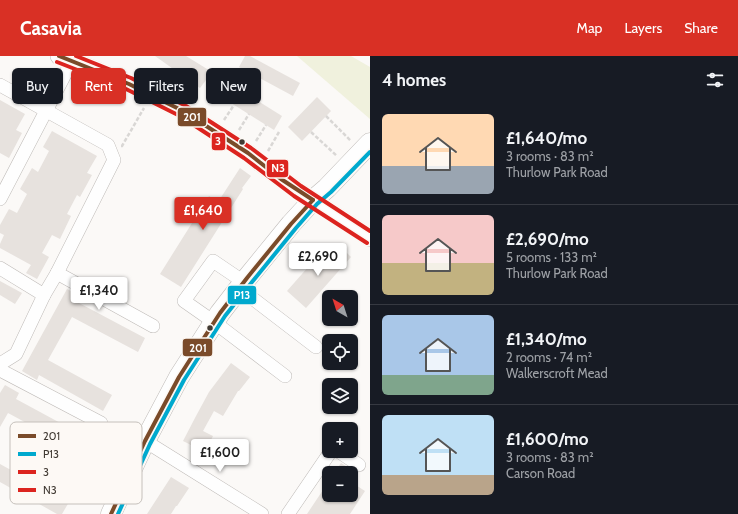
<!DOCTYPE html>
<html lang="en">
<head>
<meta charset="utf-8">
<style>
  body { margin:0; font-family:Cabin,sans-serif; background:#20242c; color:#f1f3f6; height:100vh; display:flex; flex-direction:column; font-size:15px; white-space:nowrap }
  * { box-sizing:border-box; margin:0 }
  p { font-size:13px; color:#9ea1a6 }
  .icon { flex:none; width:22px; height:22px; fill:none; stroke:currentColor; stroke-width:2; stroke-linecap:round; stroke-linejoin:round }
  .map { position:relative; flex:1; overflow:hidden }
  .sheet { display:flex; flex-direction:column; background:#171b24; width:368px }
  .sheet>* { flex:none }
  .top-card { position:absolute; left:12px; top:12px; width:298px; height:36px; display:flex; gap:8px }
  .needle { width:26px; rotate:321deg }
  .controls { position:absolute; left:322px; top:234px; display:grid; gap:8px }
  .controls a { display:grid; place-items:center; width:36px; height:36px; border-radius:6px; background:#171b24; box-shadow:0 1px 3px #0004; font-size:20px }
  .price { position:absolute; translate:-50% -34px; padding:0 9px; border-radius:4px; background:#fff; color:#222; font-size:13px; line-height:26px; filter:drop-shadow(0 1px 2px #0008) }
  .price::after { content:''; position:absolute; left:50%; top:24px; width:12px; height:9px; margin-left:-6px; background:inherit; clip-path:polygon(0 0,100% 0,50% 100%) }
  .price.active { background:#d93025; color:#fff }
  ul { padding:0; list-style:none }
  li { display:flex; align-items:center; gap:12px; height:100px; padding:0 12px }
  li+li { border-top:1px solid #363941 }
  li span { display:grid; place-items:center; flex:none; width:112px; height:80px; border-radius:6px; color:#555 }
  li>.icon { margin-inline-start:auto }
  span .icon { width:48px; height:48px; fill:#fffc; stroke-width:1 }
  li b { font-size:17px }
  h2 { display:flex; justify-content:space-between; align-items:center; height:48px; padding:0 12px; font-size:17px }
  .tag { padding:0 14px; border-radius:6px; background:#171b24; box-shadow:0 1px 3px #0004; font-size:14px; line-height:36px }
  .tag.active { background:#d93025; color:#fff }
  header { display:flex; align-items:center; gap:24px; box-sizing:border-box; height:56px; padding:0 20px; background:#d93025; color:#fff }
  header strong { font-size:19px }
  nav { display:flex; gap:22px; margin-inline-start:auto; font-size:14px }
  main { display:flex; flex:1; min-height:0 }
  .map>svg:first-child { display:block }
  .green { fill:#f0f1dd }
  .building { fill:#e7e2de }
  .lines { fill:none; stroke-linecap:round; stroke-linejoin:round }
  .minor-casing { stroke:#bebab7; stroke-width:14 }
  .major-casing { stroke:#bebab7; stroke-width:18 }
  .highway-casing { stroke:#bebab7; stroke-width:21 }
  .path { stroke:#d9d7d5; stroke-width:2.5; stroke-dasharray:4 2; stroke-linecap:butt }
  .minor { stroke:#fefefe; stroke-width:13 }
  .major { stroke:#fefefe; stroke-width:17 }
  .highway { stroke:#fefefe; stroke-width:20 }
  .bus-1-casing { stroke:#fdf9f5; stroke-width:7 }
  .bus-2-casing { stroke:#fdf9f5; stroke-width:7 }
  .bus-3-casing { stroke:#fdf9f5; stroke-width:7 }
  .bus-4-casing { stroke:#fdf9f5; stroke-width:7 }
  .bus-1 { stroke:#7a4b2a; stroke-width:4 }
  .bus-2 { stroke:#00a9ce; stroke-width:4 }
  .bus-3 { stroke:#dc241f; stroke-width:4 }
  .bus-4 { stroke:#dc241f; stroke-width:4 }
  .bus-dot { fill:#413a33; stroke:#fdf9f5; stroke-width:1.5 }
  .key { fill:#fdf9f5; stroke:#c5c0bb; stroke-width:1 }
  .key-label { font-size:11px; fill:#413a33 }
  .line-badge { stroke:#fdf9f5; stroke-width:1.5 }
  .badge-label { font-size:11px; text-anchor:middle; font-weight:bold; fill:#fff }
</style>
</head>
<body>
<header>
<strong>Casavia</strong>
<nav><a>Map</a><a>Layers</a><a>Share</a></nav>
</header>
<main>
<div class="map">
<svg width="370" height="458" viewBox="0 0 370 458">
  <rect width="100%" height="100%" fill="#fbf9f7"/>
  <polygon class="green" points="297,0 351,0 370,11 370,63"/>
  <g class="building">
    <polygon points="155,0 186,0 212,16 200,32"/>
    <polygon points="245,0 250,0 300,27 293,40 239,11"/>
    <polygon points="229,27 282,60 274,74 220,40"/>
    <polygon points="317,41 331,55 302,85 288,71"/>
    <polygon points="0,44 25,58 16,74 22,77 9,102 0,97"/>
    <polygon points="52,75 97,100 87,117 92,119 80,141 77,139 67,158 71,160 60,183 52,179 42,197 49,201 37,223 26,217 31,209 0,192 0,188 4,179 0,177 0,169 9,153 17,157 27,138 20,133 32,112 38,116 49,95 43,91"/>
    <polygon points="240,112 251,120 242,132 243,133 181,231 160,218 209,140 218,146"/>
    <polygon points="324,193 335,202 343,193 351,201 306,252 287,235"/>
    <polygon points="0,225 22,237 15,248 0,239"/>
    <polygon points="67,233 82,241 79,247 145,282 138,296 72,261 48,304 112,339 103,355 39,319 37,324 22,315"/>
    <polygon points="231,307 250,321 239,335 238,335 223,360 214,355 203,375 213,380 205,396 183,385 196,360 209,336"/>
    <polygon points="5,329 19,337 16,343 90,383 82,397 8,357 0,371 0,337"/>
    <polygon points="341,407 355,416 360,417 334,417"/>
    <polygon points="0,408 69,446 62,458 57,458 0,426"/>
    <polygon points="171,421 189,432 177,450 176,450 171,458 147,458"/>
    <polygon points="329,425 329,439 351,439 351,426 365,435 350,458 307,458"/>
  </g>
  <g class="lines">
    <defs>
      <g id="minor">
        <polyline points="0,29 108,89 114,104 57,217 44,239 16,298 0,308"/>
        <polyline points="0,143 72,5"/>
        <polyline points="0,212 44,239"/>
        <polyline points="57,217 153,270"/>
        <polyline points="244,226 213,205 184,245 214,266 285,320"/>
        <polyline points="239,232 316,291"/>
        <polyline points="0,314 101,367"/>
        <polyline points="145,385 262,458"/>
        <polyline points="338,395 359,409"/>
        <polyline points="288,458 331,395"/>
      </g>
      <polyline id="major" points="59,0 98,15 129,28 183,55 248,97 260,107 298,135 370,182"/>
      <polyline id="highway" points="111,458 145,385 179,321 220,257 247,222 291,168 313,144 327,132 370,87"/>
    </defs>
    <use href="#minor" class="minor-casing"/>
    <use href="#major" class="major-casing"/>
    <use href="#highway" class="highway-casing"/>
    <g class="path">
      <polyline points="326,60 351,85"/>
      <polyline points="224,64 234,49"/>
      <polyline points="239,74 249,58"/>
      <polyline points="311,76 337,100"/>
      <polyline points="256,85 266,69"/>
      <polyline points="121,90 122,90 144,52"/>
      <polyline points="268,95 279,76"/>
    </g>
    <use href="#minor" class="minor"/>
    <use href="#major" class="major"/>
    <use href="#highway" class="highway"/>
    <defs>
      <g id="bus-1">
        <polyline points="59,0 129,28 183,55 248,97 281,123 313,144"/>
        <polyline points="111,458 145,385 179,321 200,288 220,257 247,222 291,168 313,144"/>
      </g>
      <polyline id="bus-2" points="118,458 150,388 184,324 225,260 252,226 296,172 317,148 331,136 370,96"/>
      <polyline id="bus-3" points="57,6 126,33 180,60 244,102 294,140 367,187"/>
      <polyline id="bus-4" points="76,0 131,22 186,50 251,92 301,130 370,175"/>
    </defs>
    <use href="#bus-1" class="bus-1-casing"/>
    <use href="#bus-2" class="bus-2-casing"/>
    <use href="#bus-3" class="bus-3-casing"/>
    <use href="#bus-4" class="bus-4-casing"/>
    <use href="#bus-1" class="bus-1"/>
    <use href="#bus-2" class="bus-2"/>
    <use href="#bus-3" class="bus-3"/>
    <use href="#bus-4" class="bus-4"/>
  </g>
  <g class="bus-dot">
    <circle cx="242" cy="86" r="3.5"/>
    <circle cx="210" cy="272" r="3.5"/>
  </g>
  <rect x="10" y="366" width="132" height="82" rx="6" class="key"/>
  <rect x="18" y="378" width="18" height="4" fill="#7a4b2a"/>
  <rect x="18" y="396" width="18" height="4" fill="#00a9ce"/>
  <rect x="18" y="414" width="18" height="4" fill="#dc241f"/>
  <rect x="18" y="432" width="18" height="4" fill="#dc241f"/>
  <g class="key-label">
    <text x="43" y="384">201</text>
    <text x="43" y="402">P13</text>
    <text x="43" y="420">3</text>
    <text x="43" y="438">N3</text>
  </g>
  <g class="line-badge">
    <rect x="177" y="51" width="30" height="20" rx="4" fill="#7a4b2a"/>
    <rect x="211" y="76" width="15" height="19" rx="4" fill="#dc241f"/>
    <rect x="266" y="103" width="23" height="19" rx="4" fill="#dc241f"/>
    <rect x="227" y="229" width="30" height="20" rx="4" fill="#00a9ce"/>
    <rect x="182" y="282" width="31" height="19" rx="4" fill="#7a4b2a"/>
  </g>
  <g class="badge-label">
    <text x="192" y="65">201</text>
    <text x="218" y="89">3</text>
    <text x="278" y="116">N3</text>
    <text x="242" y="243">P13</text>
    <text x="198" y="296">201</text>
  </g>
</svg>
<div class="controls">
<a><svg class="needle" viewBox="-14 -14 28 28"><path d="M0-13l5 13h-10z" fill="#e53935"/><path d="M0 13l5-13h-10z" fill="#9ea1a6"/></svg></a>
<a><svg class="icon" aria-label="locate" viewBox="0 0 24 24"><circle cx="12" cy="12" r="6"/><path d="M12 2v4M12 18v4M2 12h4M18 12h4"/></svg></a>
<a><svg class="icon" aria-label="layers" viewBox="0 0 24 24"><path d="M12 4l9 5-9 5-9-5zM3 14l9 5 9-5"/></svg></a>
<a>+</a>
<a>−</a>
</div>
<b class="price active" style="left:203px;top:175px">£1,640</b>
<b class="price" style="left:318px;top:221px">£2,690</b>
<b class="price" style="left:99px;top:255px">£1,340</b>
<b class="price" style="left:220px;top:417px">£1,600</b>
<div class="top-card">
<a class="tag">Buy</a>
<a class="tag active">Rent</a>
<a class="tag">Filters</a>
<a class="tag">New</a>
</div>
</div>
<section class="sheet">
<h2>4 homes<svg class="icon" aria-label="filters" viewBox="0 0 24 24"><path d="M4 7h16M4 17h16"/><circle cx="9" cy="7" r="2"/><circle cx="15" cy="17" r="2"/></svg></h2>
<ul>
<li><span style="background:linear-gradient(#ffd9b3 65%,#9aa5b1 0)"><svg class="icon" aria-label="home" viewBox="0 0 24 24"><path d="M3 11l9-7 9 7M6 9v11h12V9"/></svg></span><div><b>£1,640/mo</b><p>3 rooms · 83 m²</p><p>Thurlow Park Road</p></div></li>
<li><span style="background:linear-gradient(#f6c9c9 60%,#c2b280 0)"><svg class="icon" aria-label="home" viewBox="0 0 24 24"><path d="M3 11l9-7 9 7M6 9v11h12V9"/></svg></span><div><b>£2,690/mo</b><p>5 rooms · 133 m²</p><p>Thurlow Park Road</p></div></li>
<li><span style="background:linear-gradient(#a9c7e8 75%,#7fa58c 0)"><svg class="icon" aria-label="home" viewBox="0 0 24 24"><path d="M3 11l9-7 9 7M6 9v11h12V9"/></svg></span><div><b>£1,340/mo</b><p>2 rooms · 74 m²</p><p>Walkerscroft Mead</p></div></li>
<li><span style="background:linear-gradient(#bfe0f5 75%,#b9a48a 0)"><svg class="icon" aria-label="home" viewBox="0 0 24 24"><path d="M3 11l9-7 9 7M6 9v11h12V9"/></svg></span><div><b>£1,600/mo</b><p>3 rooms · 83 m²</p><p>Carson Road</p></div></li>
</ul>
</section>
</main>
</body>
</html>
